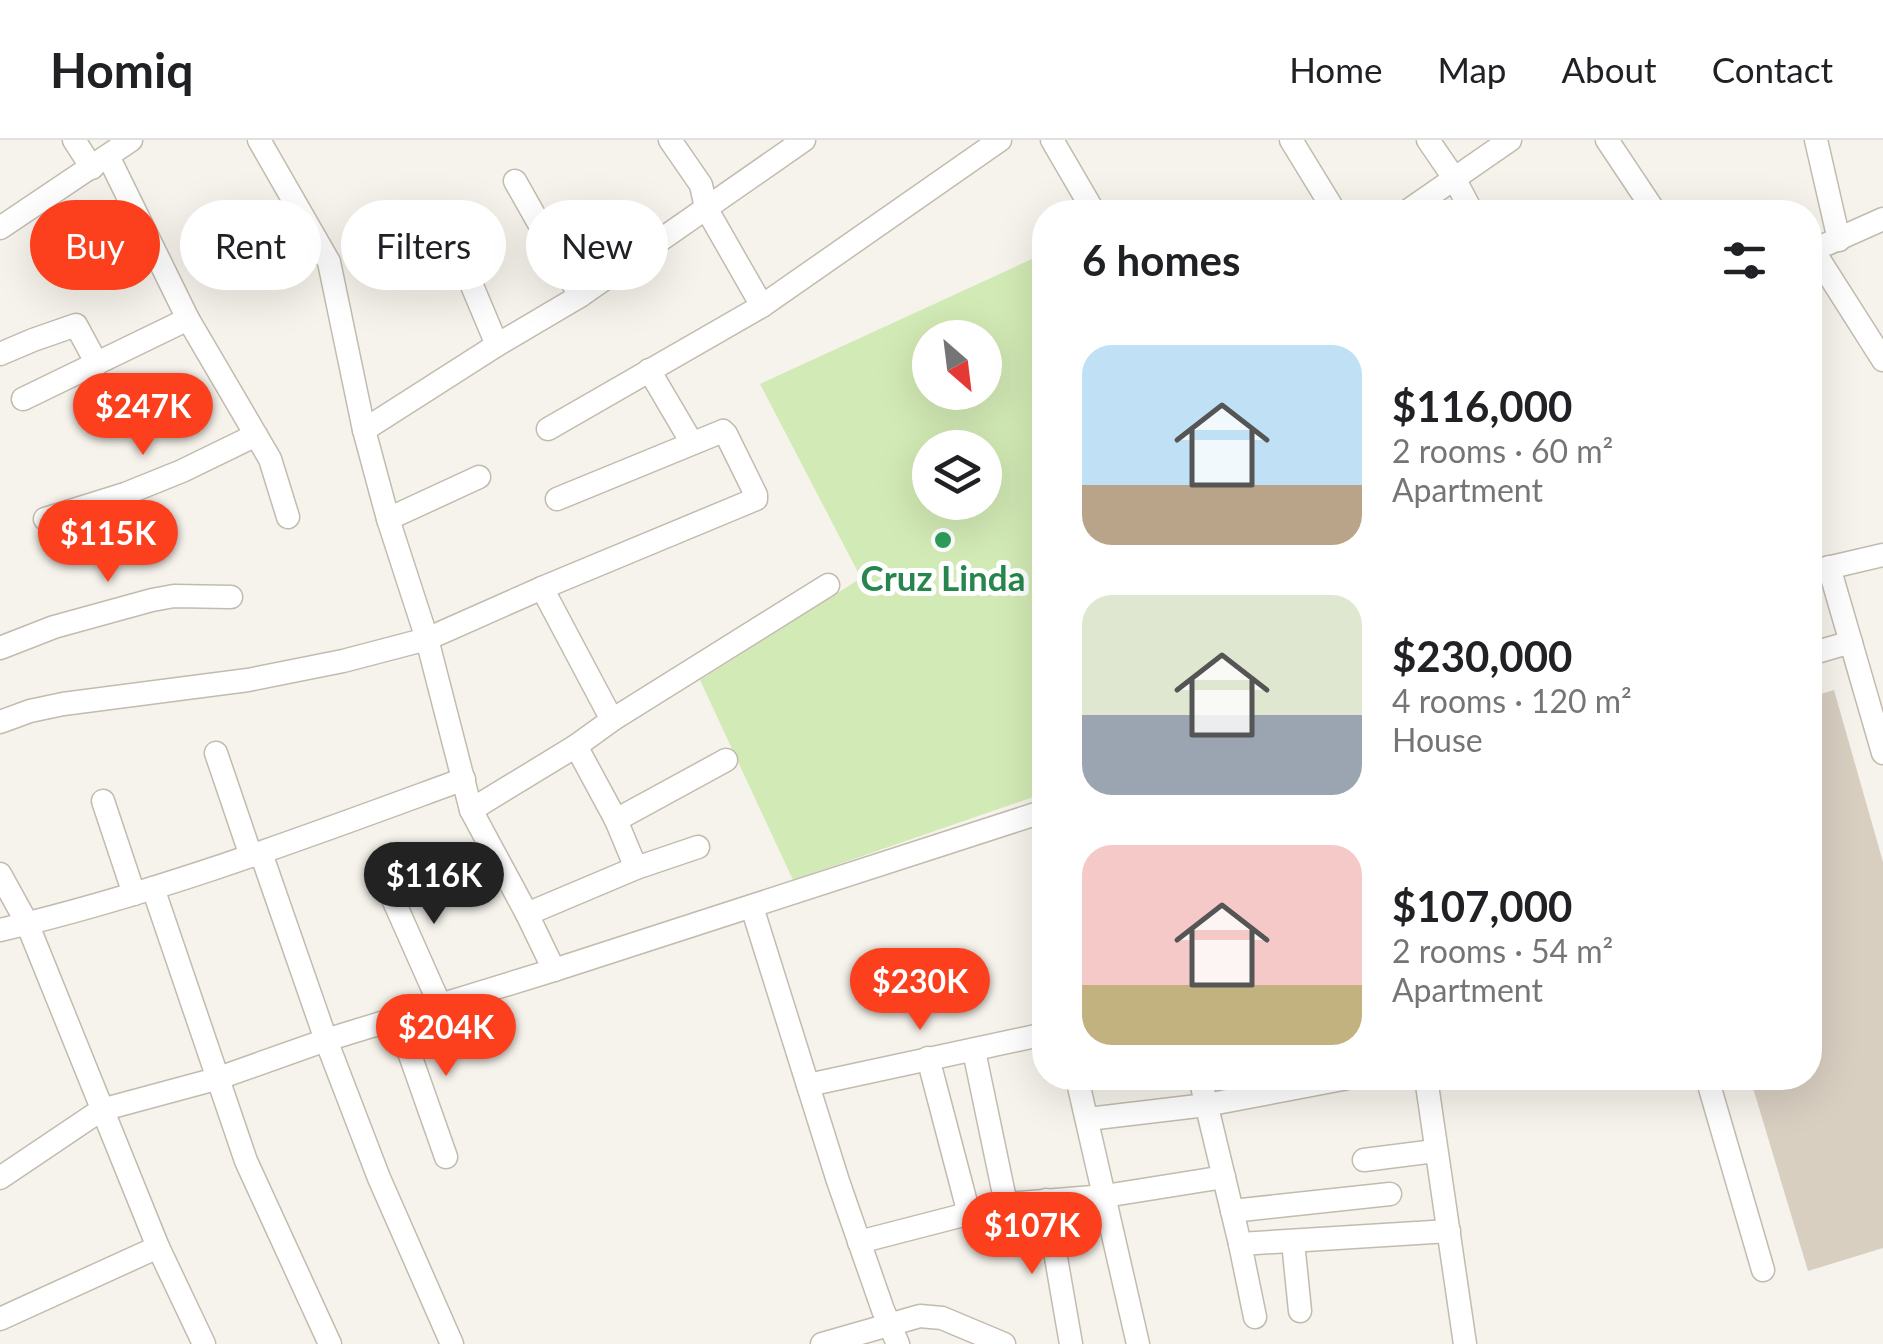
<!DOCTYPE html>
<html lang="en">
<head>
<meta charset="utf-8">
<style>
  body { margin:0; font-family:Lato,sans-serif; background:#f6f6f6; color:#202124; height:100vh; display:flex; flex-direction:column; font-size:38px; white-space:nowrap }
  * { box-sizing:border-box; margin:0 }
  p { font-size:32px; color:#757577 }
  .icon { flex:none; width:55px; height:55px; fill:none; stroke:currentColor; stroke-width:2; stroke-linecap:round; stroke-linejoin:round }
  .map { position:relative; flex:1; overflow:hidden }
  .side { position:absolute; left:1032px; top:60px; width:790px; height:890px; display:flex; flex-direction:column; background:#fff; border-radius:40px; box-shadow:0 10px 40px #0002 }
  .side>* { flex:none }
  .hud { position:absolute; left:30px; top:60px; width:852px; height:90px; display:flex; gap:20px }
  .needle { width:65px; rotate:152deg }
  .controls { position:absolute; left:912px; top:180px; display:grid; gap:20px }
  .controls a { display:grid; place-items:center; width:90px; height:90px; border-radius:50%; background:#fff; box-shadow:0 10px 40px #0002; font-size:50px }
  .price { position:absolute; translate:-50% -85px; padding:0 22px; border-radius:35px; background:#fc3f1d; color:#fff; font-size:32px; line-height:65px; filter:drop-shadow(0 2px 5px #0008) }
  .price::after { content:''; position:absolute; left:50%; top:60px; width:30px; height:22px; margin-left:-15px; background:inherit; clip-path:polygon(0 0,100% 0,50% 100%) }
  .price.selected { background:#222; color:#fff }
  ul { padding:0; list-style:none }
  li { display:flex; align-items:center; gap:30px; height:250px; padding:0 50px }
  li span { display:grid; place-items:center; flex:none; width:280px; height:200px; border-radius:30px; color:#555 }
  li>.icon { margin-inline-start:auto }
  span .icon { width:120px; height:120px; fill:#fffc; stroke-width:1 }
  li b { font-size:42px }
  h2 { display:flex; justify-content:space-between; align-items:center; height:120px; padding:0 50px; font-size:42px }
  .chip { padding:0 35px; border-radius:45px; background:#fff; box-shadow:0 10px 40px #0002; font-size:35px; line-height:90px }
  .chip.selected { background:#fc3f1d; color:#fff }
  header { display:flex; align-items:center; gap:60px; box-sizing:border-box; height:140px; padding:0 50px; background:#fff; border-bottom:2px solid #e0e0e0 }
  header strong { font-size:48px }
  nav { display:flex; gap:55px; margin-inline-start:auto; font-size:35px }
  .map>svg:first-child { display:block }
  .green { fill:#d2eab5; fill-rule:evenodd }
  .building { fill:#d8cfc1 }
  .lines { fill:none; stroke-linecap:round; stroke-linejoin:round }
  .minor-casing { stroke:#c2bbae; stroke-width:25 }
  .minor { stroke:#fff; stroke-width:22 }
  .leisure-dot { fill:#2e9e5b; stroke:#fff; stroke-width:4 }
  .labels { text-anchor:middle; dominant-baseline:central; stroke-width:10; stroke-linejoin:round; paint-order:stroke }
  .leisure-label { font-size:35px; font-weight:bold; fill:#27864d; stroke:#fff }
</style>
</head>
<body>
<header>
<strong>Homiq</strong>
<nav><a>Home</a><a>Map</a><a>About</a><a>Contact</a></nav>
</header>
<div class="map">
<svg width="1883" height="1204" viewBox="0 0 1883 1204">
  <rect width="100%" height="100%" fill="#f6f3ec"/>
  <path class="green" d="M1045,113v540l-252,87 -93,-200 161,-102 -101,-194zM930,198h55v54h-55zM930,308h55v54h-55z"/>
  <polygon class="building" points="1834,550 1883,722 1883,1108 1808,1131 1750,938 1810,938 1810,557"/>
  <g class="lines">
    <defs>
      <g id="minor">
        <polyline points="74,0 92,28"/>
        <polyline points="259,0 329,122 364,290 388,379 427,499 471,670 527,774 554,830"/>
        <polyline points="670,0 701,45 706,68 762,166"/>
        <polyline points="1052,0 1094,72"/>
        <polyline points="1291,0 1335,72"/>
        <polyline points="1428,0 1454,38 1472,72"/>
        <polyline points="1607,0 1655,72"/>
        <polyline points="1816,0 1839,100"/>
        <polyline points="108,16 188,179 270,319 288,377"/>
        <polyline points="515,41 580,156"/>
        <polyline points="1406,72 1510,0"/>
        <polyline points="444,79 497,205"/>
        <polyline points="0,88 131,0"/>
        <polyline points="1827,104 1883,79"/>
        <polyline points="1813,110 1883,220"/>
        <polyline points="0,214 33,200 76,185 97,224"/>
        <polyline points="649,230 692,303"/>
        <polyline points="23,259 188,179"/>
        <polyline points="548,289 762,166 1000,0"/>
        <polyline points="364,290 497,205 580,156 804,0"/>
        <polyline points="45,379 125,354 182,331 256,295"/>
        <polyline points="388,379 479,337"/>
        <polyline points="1829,427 1883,613"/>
        <polyline points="1810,432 1883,415"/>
        <polyline points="542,448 612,580"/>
        <polyline points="0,508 54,487 152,460 174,456 231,457"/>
        <polyline points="1810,514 1851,502"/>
        <polyline points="0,582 30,571 63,564 248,540 343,521 427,499 542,448 756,359 756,355 726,294 723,291 557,359"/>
        <polyline points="576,606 616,680 636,728"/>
        <polyline points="216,613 251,716"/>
        <polyline points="103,661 134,754"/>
        <polyline points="471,670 576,606 612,580 828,445"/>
        <polyline points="616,680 726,620"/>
        <polyline points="261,713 326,900 379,1038 452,1204"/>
        <polyline points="380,730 440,865"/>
        <polyline points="0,734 27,783 158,1107 204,1204"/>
        <polyline points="153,748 246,1021 330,1204"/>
        <polyline points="752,767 838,1041 883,1170 898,1204"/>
        <polyline points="527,774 636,728 698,707"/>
        <path d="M0,790c159,-37 311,-95 464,-151"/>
        <polyline points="397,878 446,1017"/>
        <polyline points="974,911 1006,1064"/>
        <polyline points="928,918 969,1074"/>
        <polyline points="1077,938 1138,1204"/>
        <polyline points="1200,938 1240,1104 1255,1177"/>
        <polyline points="1426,938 1465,1204"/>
        <polyline points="1707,938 1763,1130"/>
        <polyline points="808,945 1045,894"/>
        <polyline points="1088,979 1206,965 1348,938"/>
        <polyline points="1364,1020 1435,1011"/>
        <polyline points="0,1038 101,970 216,939 326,900 554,830 1045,671"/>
        <polyline points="1046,1060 1071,1204"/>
        <polyline points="1232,1071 1390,1054"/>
        <polyline points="859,1102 1006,1064 1105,1056 1224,1037"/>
        <polyline points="1293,1102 1300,1171"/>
        <polyline points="1240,1104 1449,1091"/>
        <polyline points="0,1179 158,1107"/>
        <polyline points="822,1204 920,1176 942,1178 1004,1204"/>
      </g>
    </defs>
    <use href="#minor" class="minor-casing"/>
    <use href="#minor" class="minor"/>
  </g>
  <circle class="leisure-dot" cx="943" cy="400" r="10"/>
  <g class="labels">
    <g class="leisure-label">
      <text x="943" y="437">Cruz Linda</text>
    </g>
  </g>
</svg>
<div class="controls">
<a><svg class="needle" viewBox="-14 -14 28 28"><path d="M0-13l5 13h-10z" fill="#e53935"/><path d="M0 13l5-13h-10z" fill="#757577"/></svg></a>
<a><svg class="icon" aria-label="layers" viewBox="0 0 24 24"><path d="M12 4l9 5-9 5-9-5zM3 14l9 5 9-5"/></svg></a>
</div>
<b class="price" style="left:143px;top:318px">$247K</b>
<b class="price" style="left:108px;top:445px">$115K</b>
<b class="price selected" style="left:434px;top:787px">$116K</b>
<b class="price" style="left:920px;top:893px">$230K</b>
<b class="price" style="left:446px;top:939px">$204K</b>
<b class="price" style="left:1032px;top:1137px">$107K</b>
<div class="hud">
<a class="chip selected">Buy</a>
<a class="chip">Rent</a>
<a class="chip">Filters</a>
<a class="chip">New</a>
</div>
<section class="side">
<h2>6 homes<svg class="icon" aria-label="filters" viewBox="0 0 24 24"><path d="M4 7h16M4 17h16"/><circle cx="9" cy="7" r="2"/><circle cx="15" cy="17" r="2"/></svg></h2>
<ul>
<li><span style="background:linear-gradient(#bfe0f5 70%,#b9a48a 0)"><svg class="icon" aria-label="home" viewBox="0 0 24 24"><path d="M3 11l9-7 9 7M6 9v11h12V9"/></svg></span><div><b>$116,000</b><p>2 rooms · 60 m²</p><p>Apartment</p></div></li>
<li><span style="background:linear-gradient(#dfe7d0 60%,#9aa5b1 0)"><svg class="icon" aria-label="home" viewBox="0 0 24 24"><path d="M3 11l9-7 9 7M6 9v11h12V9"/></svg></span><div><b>$230,000</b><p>4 rooms · 120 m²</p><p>House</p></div></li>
<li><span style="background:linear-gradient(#f6c9c9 70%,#c2b280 0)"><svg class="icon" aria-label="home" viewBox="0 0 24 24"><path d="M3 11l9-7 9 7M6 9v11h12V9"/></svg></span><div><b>$107,000</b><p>2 rooms · 54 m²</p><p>Apartment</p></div></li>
</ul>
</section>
</div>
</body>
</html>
